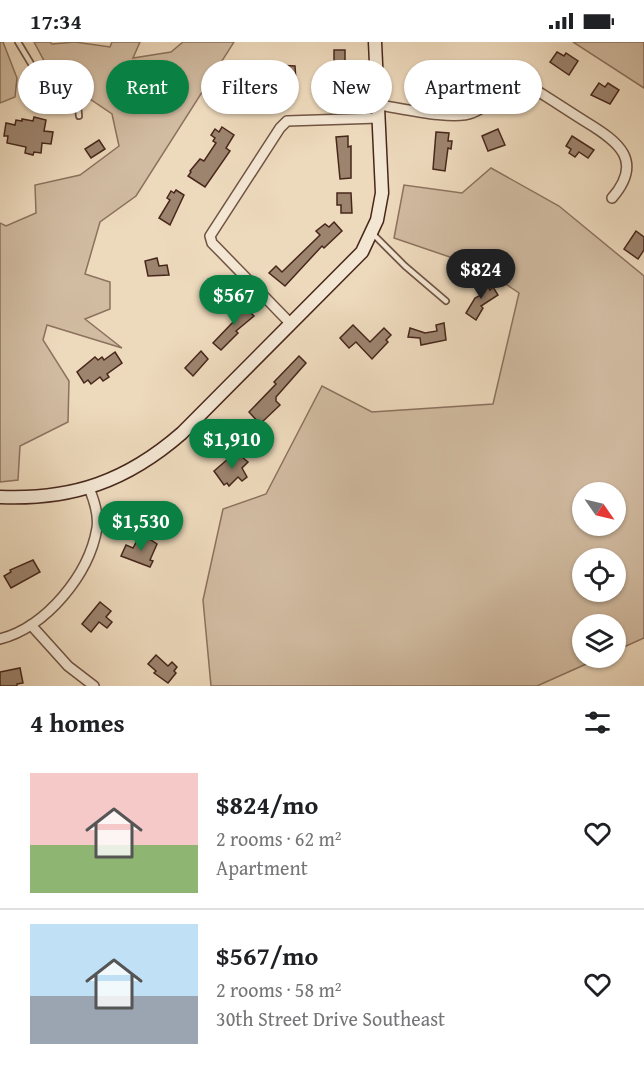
<!DOCTYPE html>
<html lang="en">
<head>
<meta charset="utf-8">
<style>
  body { margin:0; font-family:"Gentium Book Plus",serif; background:#f2f2f2; color:#202124; height:100vh; display:flex; flex-direction:column; font-size:22px; white-space:nowrap }
  * { box-sizing:border-box; margin:0 }
  p { font-size:20px; color:#757577 }
  .icon { flex:none; width:33px; height:33px; fill:none; stroke:currentColor; stroke-width:2; stroke-linecap:round; stroke-linejoin:round }
  .map { position:relative; height:644px; overflow:hidden }
  .panel { display:flex; flex-direction:column; background:#fff; flex:1 }
  .panel>* { flex:none }
  .banner { position:absolute; left:18px; top:18px; width:609px; height:54px; display:flex; gap:12px }
  .needle { width:39px; rotate:124deg }
  .fabs { position:absolute; left:572px; top:440px; display:grid; gap:12px }
  .fabs a { display:grid; place-items:center; width:54px; height:54px; border-radius:50%; background:#fff; box-shadow:0 2px 4px #0004; font-size:30px }
  .price { position:absolute; translate:-50% -51px; padding:0 14px; border-radius:21px; background:#0b8043; color:#fff; font-size:20px; line-height:39px; filter:drop-shadow(0 2px 3px #0008) }
  .price::after { content:''; position:absolute; left:50%; top:36px; width:18px; height:14px; margin-left:-9px; background:inherit; clip-path:polygon(0 0,100% 0,50% 100%) }
  .price.active { background:#222; color:#fff }
  ul { padding:0; list-style:none }
  li { display:flex; align-items:center; gap:18px; height:150px; padding:0 30px }
  li+li { border-top:2px solid #e0e0e0 }
  li span { display:grid; place-items:center; flex:none; width:168px; height:120px; border-radius:0px; color:#555 }
  li>.icon { margin-inline-start:auto }
  span .icon { width:72px; height:72px; fill:#fffc; stroke-width:1 }
  li b { font-size:26px }
  h2 { display:flex; justify-content:space-between; align-items:center; height:72px; padding:0 30px; font-size:26px }
  .chip { padding:0 21px; border-radius:27px; background:#fff; box-shadow:0 2px 4px #0004; font-size:21px; line-height:54px }
  .chip.active { background:#0b8043; color:#fff }
  .status { display:flex; justify-content:space-between; align-items:center; height:42px; padding:0 30px; background:#fff; direction:ltr }
  .status svg { height:16px; fill:currentColor }
  .map>svg:first-child { display:block }
  .green { fill:#d1bba1; stroke:#8c715e; stroke-width:1.5; fill-rule:evenodd }
  .building { fill:#9d846f; stroke:#47271b; stroke-width:1.5 }
  .lines { fill:none; stroke-linecap:round; stroke-linejoin:round }
  .lane-casing { stroke:#705443; stroke-width:8 }
  .street-casing { stroke:#705443; stroke-width:12 }
  .secondary-casing { stroke:#47271b; stroke-width:15 }
  .lane { stroke:#f3e6d3; stroke-width:4.5 }
  .street { stroke:#f3e6d3; stroke-width:9 }
  .secondary { stroke:#f3e6d3; stroke-width:12 }
</style>
</head>
<body>
<div class="status"><b>17:34</b><svg viewBox="0 0 49 12"><path d="M0 12V9h3v3zM5 12V6h3v6zM10 12V3h3v9zM15 12V0h3v12zM26 1h20v11H26zM47 4h2v5h-2z"/></svg></div>
<div class="map">
<svg width="644" height="644" viewBox="0 0 644 644">
  <rect width="100%" height="100%" fill="#edd9bc"/>
  <filter id="stains"><feTurbulence type="fractalNoise" baseFrequency=".00333" numOctaves="4"/><feColorMatrix values="0 0 0 0 .2 0 0 0 0 .09 0 0 0 0 .02 0 0 0 .5 -.17"/></filter>
  <radialGradient id="worn" r=".72"><stop offset=".6" stop-color="#630" stop-opacity="0"/><stop offset="1" stop-color="#630" stop-opacity=".3"/></radialGradient>
  <g class="green">
    <polygon points="0,0 3,0 17,36 15,55 0,61"/>
    <polygon points="34,0 50,0 52,2 75,0 110,5 112,0 140,0 133,16 171,10 183,0 234,0 136,154 100,180 85,232 110,240 110,267 85,277 122,306 47,283 43,298 69,339 68,380 20,404 18,438 0,440 0,181 6,184 36,171 35,143 80,133 119,104 112,72 50,30"/>
    <polygon points="573,0 644,0 644,46"/>
    <path d="M491,126l68,38 85,70v362l-29,13v-27h-33v33h20l-65,29h-326l-8,-86 20,-91 43,-15 56,-108 50,26 121,-8 26,-111 -37,-25 -88,-30 10,-53 58,8zM582,450h33v33h-33zM582,516h33v33h-33z"/>
  </g>
  <g class="building">
    <rect x="334" y="8" width="11" height="16"/>
    <polygon points="557,10 564,14 566,11 578,19 569,33 550,20"/>
    <polygon points="436,19 442,19 441,24 450,25 450,28 454,29 453,41 435,39 435,35 428,34 429,23 435,24"/>
    <polygon points="274,23 295,24 296,39 284,39 284,32 274,33"/>
    <polygon points="334,37 346,37 346,57 335,58"/>
    <polygon points="599,41 605,45 608,41 619,48 610,62 591,53"/>
    <polygon points="238,45 248,51 236,68 227,62"/>
    <polygon points="34,75 46,78 44,89 53,90 51,102 42,101 41,111 34,110 33,113 25,111 26,105 7,101 8,94 4,94 6,81 15,83 16,78 22,79 22,77 33,79"/>
    <polygon points="222,85 234,93 226,106 230,109 205,145 188,134 191,130 190,129 200,117 204,119 216,101 213,99 215,96 211,93 215,87 219,90"/>
    <polygon points="498,87 505,103 488,109 482,94"/>
    <polygon points="436,90 449,91 448,99 452,99 451,107 448,106 445,129 433,127"/>
    <polygon points="348,94 348,105 351,104 351,136 340,137 336,95"/>
    <polygon points="572,94 594,108 588,116 579,110 575,115 569,111 571,107 566,104"/>
    <polygon points="99,98 105,107 91,116 85,107"/>
    <polygon points="176,148 184,153 170,183 159,176 170,158 167,156 171,149 174,151"/>
    <polygon points="337,151 351,151 352,171 341,171 341,163 337,163"/>
    <polygon points="334,180 342,189 324,206 322,204 285,244 269,231 276,224 282,230 316,197 320,193 316,189 325,182 329,185"/>
    <polygon points="636,189 644,195 644,208 638,217 624,207"/>
    <polygon points="157,216 159,224 167,223 169,233 148,234 145,219"/>
    <polygon points="485,240 490,248 493,245 498,253 481,264 483,266 476,278 466,271 475,256 481,253 477,246"/>
    <polygon points="239,260 254,274 236,289 238,291 221,308 213,301 235,278 233,276 237,273 231,267"/>
    <polygon points="444,281 446,298 421,303 420,296 408,295 410,286 425,291 437,289 436,283"/>
    <polygon points="353,283 370,300 384,286 391,293 386,298 388,300 372,317 356,300 349,306 340,296"/>
    <polygon points="201,309 208,317 193,334 185,326"/>
    <polygon points="115,310 122,321 107,332 109,335 103,339 100,335 91,342 88,338 84,341 77,330 95,315 98,318 102,315 104,318"/>
    <polygon points="299,314 306,321 276,355 276,359 280,363 260,382 249,370 276,342 274,340"/>
    <polygon points="236,410 248,420 242,426 247,435 242,439 238,435 229,444 227,441 224,443 214,429"/>
    <polygon points="145,494 157,502 150,518 153,519 150,525 121,514 126,503 133,506 139,495 144,497"/>
    <polygon points="33,518 40,530 11,546 4,534 11,530 10,528"/>
    <polygon points="100,560 111,569 106,575 112,580 107,586 99,580 91,590 82,582"/>
    <polygon points="156,613 168,624 172,620 177,625 174,629 176,631 168,641 154,631 156,629 148,622"/>
    <polygon points="20,626 23,641 17,642 17,644 0,644 0,630"/>
  </g>
  <g class="lines">
    <defs>
      <g id="lane">
        <polyline points="18,0 39,35 78,64 79,74"/>
        <polyline points="372,191 405,224 446,259"/>
      </g>
      <g id="street">
        <path d="M379,63c21,3 75,16 93,8 27,-11 34,-34 67,-21 16,10 31,20 47,30 33,20 58,39 26,76"/>
        <polyline points="291,282 217,206 212,201 210,194 280,86 287,79 379,76"/>
        <polyline points="31,583 68,624 94,644"/>
        <path d="M0,597c46,-12 89,-64 97,-111 2,-13 -3,-28 -8,-40"/>
      </g>
      <path id="secondary" d="M0,455c73,3 127,-16 182,-64l180,-181 15,-32 5,-27 -7,-151"/>
    </defs>
    <use href="#lane" class="lane-casing"/>
    <use href="#street" class="street-casing"/>
    <use href="#secondary" class="secondary-casing"/>
    <use href="#lane" class="lane"/>
    <use href="#street" class="street"/>
    <use href="#secondary" class="secondary"/>
  </g>
  <rect width="100%" height="100%" filter="url(#stains)"/>
  <rect width="100%" height="100%" fill="url(#worn)"/>
</svg>
<div class="fabs">
<a><svg class="needle" viewBox="-14 -14 28 28"><path d="M0-13l5 13h-10z" fill="#e53935"/><path d="M0 13l5-13h-10z" fill="#757577"/></svg></a>
<a><svg class="icon" aria-label="locate" viewBox="0 0 24 24"><circle cx="12" cy="12" r="6"/><path d="M12 2v4M12 18v4M2 12h4M18 12h4"/></svg></a>
<a><svg class="icon" aria-label="layers" viewBox="0 0 24 24"><path d="M12 4l9 5-9 5-9-5zM3 14l9 5 9-5"/></svg></a>
</div>
<b class="price active" style="left:481px;top:258px">$824</b>
<b class="price" style="left:234px;top:284px">$567</b>
<b class="price" style="left:232px;top:428px">$1,910</b>
<b class="price" style="left:141px;top:510px">$1,530</b>
<div class="banner">
<a class="chip">Buy</a>
<a class="chip active">Rent</a>
<a class="chip">Filters</a>
<a class="chip">New</a>
<a class="chip">Apartment</a>
</div>
</div>
<section class="panel">
<h2>4 homes<svg class="icon" aria-label="filters" viewBox="0 0 24 24"><path d="M4 7h16M4 17h16"/><circle cx="9" cy="7" r="2"/><circle cx="15" cy="17" r="2"/></svg></h2>
<ul>
<li><span style="background:linear-gradient(#f6c9c9 60%,#8fb573 0)"><svg class="icon" aria-label="home" viewBox="0 0 24 24"><path d="M3 11l9-7 9 7M6 9v11h12V9"/></svg></span><div><b>$824/mo</b><p>2 rooms · 62 m²</p><p>Apartment</p></div><svg class="icon" aria-label="heart" viewBox="0 0 24 24"><path d="M12 20l-8-8c-3-5 5-10 8-4 3-6 11-1 8 4z"/></svg></li>
<li><span style="background:linear-gradient(#bfe0f5 60%,#9aa5b1 0)"><svg class="icon" aria-label="home" viewBox="0 0 24 24"><path d="M3 11l9-7 9 7M6 9v11h12V9"/></svg></span><div><b>$567/mo</b><p>2 rooms · 58 m²</p><p>30th Street Drive Southeast</p></div><svg class="icon" aria-label="heart" viewBox="0 0 24 24"><path d="M12 20l-8-8c-3-5 5-10 8-4 3-6 11-1 8 4z"/></svg></li>
</ul>
</section>
</body>
</html>
